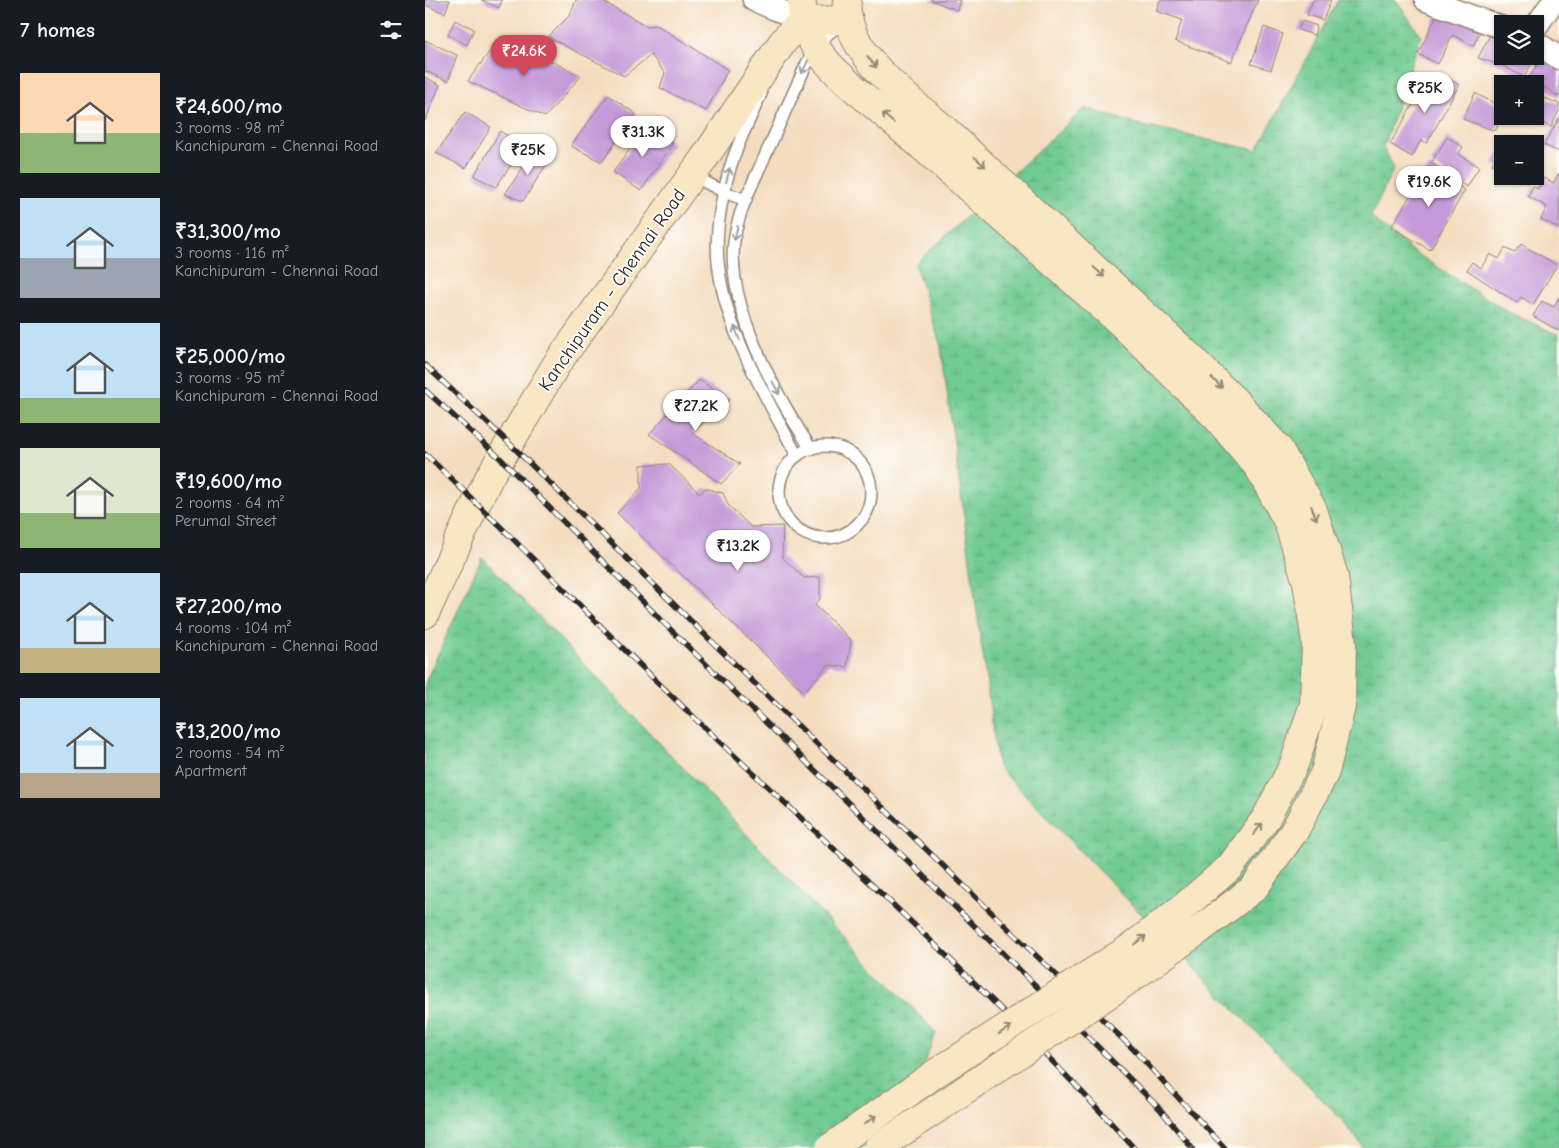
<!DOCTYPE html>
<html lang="en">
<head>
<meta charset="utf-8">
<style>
  body { margin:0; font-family:"Comic Neue",sans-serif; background:#20242c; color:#f1f3f6; height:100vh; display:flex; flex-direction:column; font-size:19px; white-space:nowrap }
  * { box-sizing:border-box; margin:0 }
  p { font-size:16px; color:#9ea1a6 }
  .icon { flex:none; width:28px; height:28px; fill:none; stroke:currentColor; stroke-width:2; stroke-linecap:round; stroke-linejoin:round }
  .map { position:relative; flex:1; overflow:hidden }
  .sheet { display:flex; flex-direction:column; background:#171b24; width:425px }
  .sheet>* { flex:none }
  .buttons { position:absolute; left:1069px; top:15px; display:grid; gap:10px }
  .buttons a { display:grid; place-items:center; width:50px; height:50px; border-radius:0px; background:#171b24; box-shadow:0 1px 4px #0004; font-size:25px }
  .price { position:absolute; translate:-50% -42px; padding:0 11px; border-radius:18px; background:#fff; color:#222; font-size:16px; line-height:32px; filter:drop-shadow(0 1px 2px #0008) }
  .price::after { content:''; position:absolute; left:50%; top:30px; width:15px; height:11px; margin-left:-8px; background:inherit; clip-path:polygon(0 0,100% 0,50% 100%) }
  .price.current { background:#d1495b; color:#fff }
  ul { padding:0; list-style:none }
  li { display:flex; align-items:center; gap:15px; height:125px; padding:0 20px }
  li span { display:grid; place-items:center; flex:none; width:140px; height:100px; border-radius:0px; color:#555 }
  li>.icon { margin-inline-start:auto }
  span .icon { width:60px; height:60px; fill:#fffc; stroke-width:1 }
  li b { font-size:21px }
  h2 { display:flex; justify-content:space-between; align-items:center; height:60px; padding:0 20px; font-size:21px }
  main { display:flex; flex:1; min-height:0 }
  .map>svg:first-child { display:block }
  .wetland { fill:url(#wetland-marsh); stroke:#4e7b5f }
  .building { fill:#c599d8 }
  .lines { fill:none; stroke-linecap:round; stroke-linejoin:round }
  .lane-casing { stroke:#908475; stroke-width:14 }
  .street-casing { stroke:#908475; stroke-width:25 }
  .secondary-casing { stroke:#908475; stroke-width:30 }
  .lane { stroke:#fff; stroke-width:11 }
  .street { stroke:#fff; stroke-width:22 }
  .secondary { stroke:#f9e7c3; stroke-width:28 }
  .rail-casing { stroke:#2b2b2b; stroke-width:5.5 }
  .rail { stroke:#fdfcf7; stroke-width:4; stroke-dasharray:11; stroke-linecap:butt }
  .secondary-bridge-casing { stroke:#908475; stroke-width:30; stroke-linecap:butt }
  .secondary-bridge { stroke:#f9e7c3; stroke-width:28 }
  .oneway { stroke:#928977 }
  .oneway2 { stroke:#a0a0a0 }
  .labels { text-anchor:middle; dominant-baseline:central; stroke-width:4; stroke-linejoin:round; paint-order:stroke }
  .street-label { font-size:19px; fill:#2b2b2b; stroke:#fdfcf7 }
</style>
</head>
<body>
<main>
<section class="sheet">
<h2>7 homes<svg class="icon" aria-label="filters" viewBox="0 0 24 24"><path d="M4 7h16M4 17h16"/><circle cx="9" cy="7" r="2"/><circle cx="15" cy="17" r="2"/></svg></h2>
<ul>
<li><span style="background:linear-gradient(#ffd9b3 60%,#8fb573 0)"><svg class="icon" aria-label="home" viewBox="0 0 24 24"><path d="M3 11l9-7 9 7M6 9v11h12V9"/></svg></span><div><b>₹24,600/mo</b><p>3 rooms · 98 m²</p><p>Kanchipuram - Chennai Road</p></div></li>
<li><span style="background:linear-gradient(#bfe0f5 60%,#9aa5b1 0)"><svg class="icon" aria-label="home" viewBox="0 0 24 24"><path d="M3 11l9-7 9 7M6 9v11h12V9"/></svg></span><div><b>₹31,300/mo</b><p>3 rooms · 116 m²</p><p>Kanchipuram - Chennai Road</p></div></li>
<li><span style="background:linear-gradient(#bfe0f5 75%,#8fb573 0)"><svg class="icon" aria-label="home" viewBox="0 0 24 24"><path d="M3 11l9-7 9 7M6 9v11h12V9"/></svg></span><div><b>₹25,000/mo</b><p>3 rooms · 95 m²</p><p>Kanchipuram - Chennai Road</p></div></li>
<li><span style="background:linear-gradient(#dfe7d0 65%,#8fb573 0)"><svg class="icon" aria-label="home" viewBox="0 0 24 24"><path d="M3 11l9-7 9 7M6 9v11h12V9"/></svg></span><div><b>₹19,600/mo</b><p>2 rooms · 64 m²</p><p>Perumal Street</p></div></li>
<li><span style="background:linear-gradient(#bfe0f5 75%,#c2b280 0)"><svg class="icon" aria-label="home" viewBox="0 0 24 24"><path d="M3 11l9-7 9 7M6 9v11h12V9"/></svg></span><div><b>₹27,200/mo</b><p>4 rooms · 104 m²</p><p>Kanchipuram - Chennai Road</p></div></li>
<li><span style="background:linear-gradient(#bfe0f5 75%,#b9a48a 0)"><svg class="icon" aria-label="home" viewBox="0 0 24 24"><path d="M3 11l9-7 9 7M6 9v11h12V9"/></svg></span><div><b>₹13,200/mo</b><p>2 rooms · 54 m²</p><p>Apartment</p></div></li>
</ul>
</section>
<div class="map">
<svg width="1134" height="1148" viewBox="0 0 1134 1148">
  <defs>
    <pattern id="wetland-marsh" width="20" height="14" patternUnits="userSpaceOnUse" patternTransform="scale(1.25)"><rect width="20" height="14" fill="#71cb93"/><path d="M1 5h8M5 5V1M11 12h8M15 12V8" fill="none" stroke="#62ae7f"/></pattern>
  </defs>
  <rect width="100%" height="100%" fill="#fdfcf7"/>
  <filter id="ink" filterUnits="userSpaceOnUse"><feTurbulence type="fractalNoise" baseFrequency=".02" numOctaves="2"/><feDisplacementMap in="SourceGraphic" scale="10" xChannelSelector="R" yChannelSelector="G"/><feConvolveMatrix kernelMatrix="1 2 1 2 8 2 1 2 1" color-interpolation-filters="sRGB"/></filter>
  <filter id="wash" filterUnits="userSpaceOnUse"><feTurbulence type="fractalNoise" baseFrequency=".0096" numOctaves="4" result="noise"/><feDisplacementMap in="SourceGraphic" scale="20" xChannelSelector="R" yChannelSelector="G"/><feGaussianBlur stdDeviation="1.12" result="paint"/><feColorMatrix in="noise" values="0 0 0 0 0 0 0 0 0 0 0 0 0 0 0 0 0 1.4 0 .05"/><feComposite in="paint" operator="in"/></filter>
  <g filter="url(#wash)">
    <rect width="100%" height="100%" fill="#f4ddbf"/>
    <g class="wetland">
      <polygon points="913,0 971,0 996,36 958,147 969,168 946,217 986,250 1083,312 1134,335 1134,1148 939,1148 916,1119 573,767 516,347 490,264 660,108 718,126 832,150"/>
      <polygon points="57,557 511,1033 468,1141 471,1148 0,1148 0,683"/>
    </g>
    <g id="blocks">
      <g class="building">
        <polygon points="0,0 25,0 20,13 0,5"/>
        <polygon points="56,0 77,0 74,8"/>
        <polygon points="151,0 175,0 222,26 232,25 303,70 281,111 235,88 240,73 226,55 199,76 123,37 145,15"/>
        <polygon points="505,0 535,0 532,10"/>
        <polygon points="735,0 810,1 833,0 806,62 750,41 757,20 731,11"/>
        <polygon points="888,0 906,0 898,20 882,15"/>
        <polygon points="1016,6 1058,26 1048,46 1028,35 1013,64 993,54"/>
        <polygon points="30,20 49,29 42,45 23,35"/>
        <polygon points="877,21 892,26 889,35 873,30"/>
        <polygon points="839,27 858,34 846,70 826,64"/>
        <polygon points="1067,31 1078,35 1078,56 1110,56 1110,50 1113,53 1099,77 1076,65 1053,58"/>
        <polygon points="76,36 156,76 120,117 43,81"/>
        <polygon points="0,40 32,55 23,81 0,71"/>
        <polygon points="1118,54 1134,65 1134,97 1105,77"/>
        <polygon points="1014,73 1034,85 1002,143 996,140 987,157 965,144 1002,80 1008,83"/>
        <polygon points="0,77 15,85 0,121"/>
        <polygon points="1050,93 1078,108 1078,116 1070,131 1038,119"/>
        <polygon points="183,95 211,114 177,162 146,146"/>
        <polygon points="1120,98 1134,104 1134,111 1126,127 1105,117 1100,125 1085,119 1087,116 1110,116 1110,100 1117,103"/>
        <polygon points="40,112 66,127 41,168 11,153"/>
        <polygon points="1134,118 1134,152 1119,145"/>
        <polygon points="223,125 248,143 216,191 188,172"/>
        <polygon points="75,131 99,146 71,187 49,176"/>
        <polygon points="1022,137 1038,147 1033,154 1054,167 1042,187 1006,163"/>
        <polygon points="1078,146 1078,169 1067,164"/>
        <polygon points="111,148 125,159 98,201 80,194"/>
        <polygon points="1004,166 1040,190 1005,250 966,227"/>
        <polygon points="1134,173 1134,229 1116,219 1122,207 1103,196 1108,186 1113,189 1119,178 1128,183"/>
        <polygon points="1090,176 1107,176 1103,183"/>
        <polygon points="1096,244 1132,265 1108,305 1096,297 1092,303 1042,270 1047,262 1056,268 1065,254 1074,259 1080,248 1089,253"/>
        <polygon points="1134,297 1134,331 1108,316 1117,301 1129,307"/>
        <polygon points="274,380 305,399 267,433 315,464 296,484 224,434"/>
        <polygon points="244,464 275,494 280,488 298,493 303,505 326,527 358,526 357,557 379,578 395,577 395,599 390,605 426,640 422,667 403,665 379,692 192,513 216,488 216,465"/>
      </g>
    </g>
  </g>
  <g filter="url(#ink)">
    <use href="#blocks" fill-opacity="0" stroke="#908475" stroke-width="1"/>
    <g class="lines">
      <defs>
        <g id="lane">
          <path d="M336,94c-11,25 -25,51 -32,78 -8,28 -14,60 -11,90 7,70 48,133 79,194"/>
          <polyline points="267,175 299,192 321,200"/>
          <circle cx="400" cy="492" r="46"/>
          <path d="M386,449c-34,-53 -85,-143 -77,-208 4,-30 19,-58 31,-85 15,-33 29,-65 44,-97 8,-14 16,-25 30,-33"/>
        </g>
        <g id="street">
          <polyline points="329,0 380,21"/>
          <polyline points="1001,0 1078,28"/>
          <polyline points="1110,28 1129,0"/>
          <polyline points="1110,42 1134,58"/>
        </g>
        <g id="secondary">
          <path d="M377,0c-3,46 40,78 71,104 17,15 35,30 52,45"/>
          <path d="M422,0c-6,50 63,100 97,129"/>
          <polyline points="0,614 45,516 65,476 131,365 278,160 357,43 367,31 380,21 424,20"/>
        </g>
      </defs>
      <use href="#lane" class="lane-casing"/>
      <use href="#street" class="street-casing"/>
      <use href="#secondary" class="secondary-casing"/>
      <use href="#lane" class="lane"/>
      <use href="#street" class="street"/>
      <use href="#secondary" class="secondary"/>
      <defs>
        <g id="rail">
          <polyline points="0,365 84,443 361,714 707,1048 800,1148"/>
          <polyline points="0,390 75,458 246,630 645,1019 735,1109 767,1148"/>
          <path d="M0,454c95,89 184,183 278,272 146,138 296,273 431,422"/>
        </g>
      </defs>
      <use href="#rail" class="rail-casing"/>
      <use href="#rail" class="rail"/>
      <defs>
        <g id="secondary-bridge">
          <polyline points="405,1148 511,1073 705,948 755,910 805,867 841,818 869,764 889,704 891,643 882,582 863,522 834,468 792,418 697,324 500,149"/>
          <polyline points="453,1148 688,991 773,931 829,888 870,830 900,772 916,707 917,643 909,576 888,510 853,448 809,400 763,355 519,129"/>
        </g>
      </defs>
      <use href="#secondary-bridge" class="secondary-bridge-casing"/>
      <use href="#secondary-bridge" class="secondary-bridge"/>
    </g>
    <defs><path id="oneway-shaft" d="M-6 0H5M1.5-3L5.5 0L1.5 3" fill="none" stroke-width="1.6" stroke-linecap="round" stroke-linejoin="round" transform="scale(1.25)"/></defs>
    <g class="oneway">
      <use href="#oneway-shaft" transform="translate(447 62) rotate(51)"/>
      <use href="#oneway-shaft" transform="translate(463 118) rotate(-139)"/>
      <use href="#oneway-shaft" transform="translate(555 162) rotate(42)"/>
      <use href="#oneway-shaft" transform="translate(674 272) rotate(42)"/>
      <use href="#oneway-shaft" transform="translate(792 383) rotate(44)"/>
      <use href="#oneway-shaft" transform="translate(889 513) rotate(68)"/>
      <use href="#oneway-shaft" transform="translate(833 829) rotate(-54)"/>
      <use href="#oneway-shaft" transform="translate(715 940) rotate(-37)"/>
      <use href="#oneway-shaft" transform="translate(580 1030) rotate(-33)"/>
      <use href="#oneway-shaft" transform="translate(445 1120) rotate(-35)"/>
    </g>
    <g class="oneway2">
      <use href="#oneway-shaft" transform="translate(380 67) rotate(116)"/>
      <use href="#oneway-shaft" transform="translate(303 175) rotate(-75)"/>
      <use href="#oneway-shaft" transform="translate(311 233) rotate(102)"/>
      <use href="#oneway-shaft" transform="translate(312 333) rotate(-111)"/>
      <use href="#oneway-shaft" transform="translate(351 388) rotate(62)"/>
    </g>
  </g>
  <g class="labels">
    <g class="street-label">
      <text transform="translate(187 290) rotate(-55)">Kanchipuram - Chennai Road</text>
    </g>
  </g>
</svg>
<div class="buttons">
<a><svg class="icon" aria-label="layers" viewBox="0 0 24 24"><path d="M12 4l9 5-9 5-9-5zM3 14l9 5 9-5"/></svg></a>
<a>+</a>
<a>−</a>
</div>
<b class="price current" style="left:99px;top:77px">₹24.6K</b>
<b class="price" style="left:1000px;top:114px">₹25K</b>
<b class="price" style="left:218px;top:158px">₹31.3K</b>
<b class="price" style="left:103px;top:176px">₹25K</b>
<b class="price" style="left:1004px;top:208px">₹19.6K</b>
<b class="price" style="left:271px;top:432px">₹27.2K</b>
<b class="price" style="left:313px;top:572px">₹13.2K</b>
</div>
</main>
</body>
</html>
